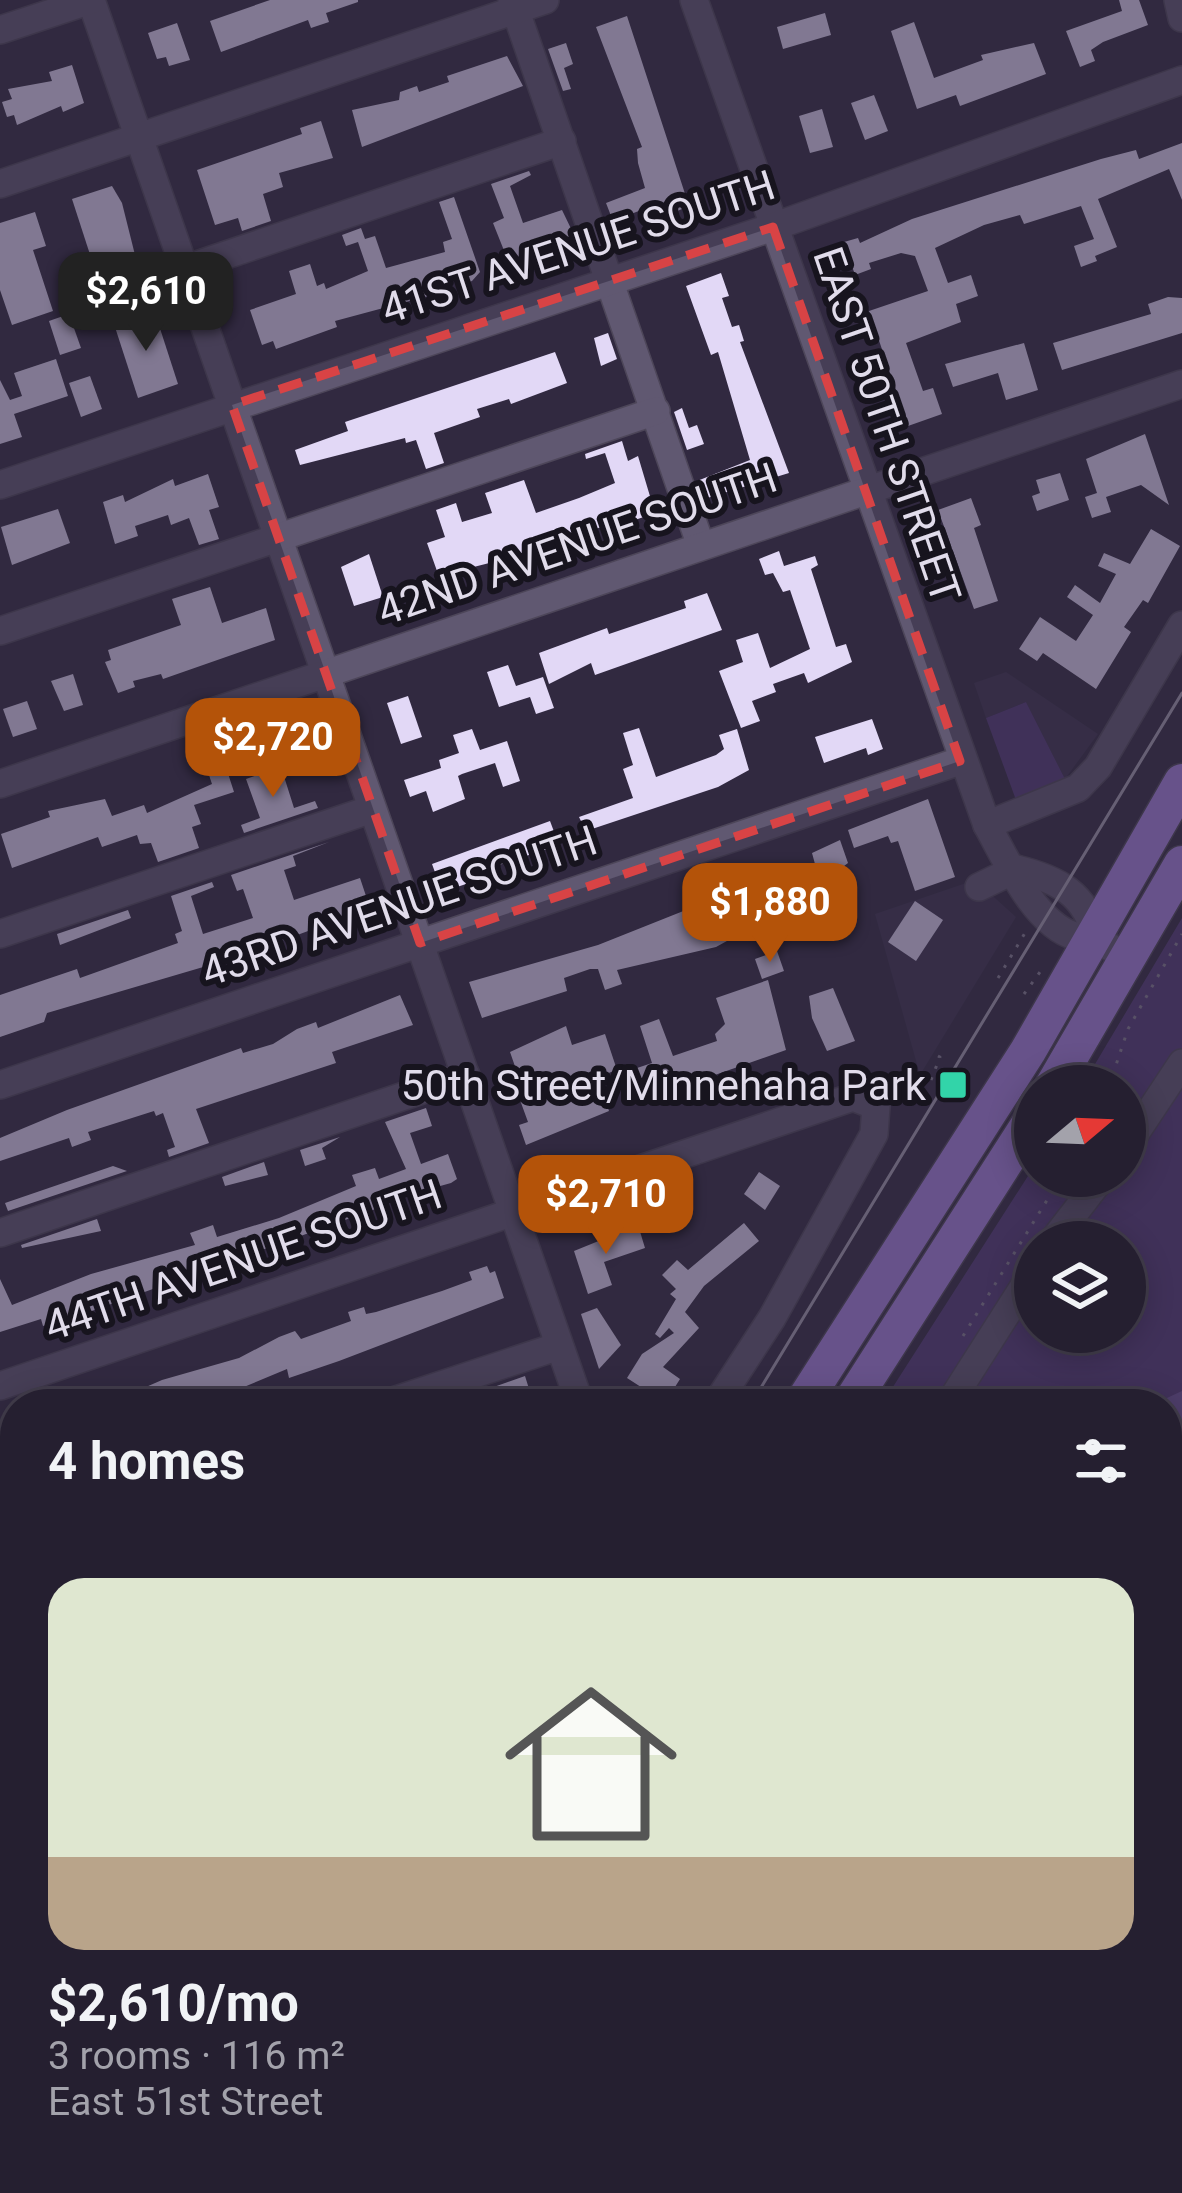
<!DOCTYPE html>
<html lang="en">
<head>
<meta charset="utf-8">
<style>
  body { margin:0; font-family:Roboto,sans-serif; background:#312c3c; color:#f1f3f6; height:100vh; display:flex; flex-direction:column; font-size:45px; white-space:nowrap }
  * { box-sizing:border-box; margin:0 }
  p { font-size:39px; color:#a3a2ab }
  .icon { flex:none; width:66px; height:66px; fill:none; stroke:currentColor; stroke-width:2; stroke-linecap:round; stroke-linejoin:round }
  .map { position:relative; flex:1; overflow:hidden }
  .details { position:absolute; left:0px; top:1389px; width:1182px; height:804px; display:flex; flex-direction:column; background:#251f30; border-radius:48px 48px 0 0; box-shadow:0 6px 30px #0003,0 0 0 3px #423d4c }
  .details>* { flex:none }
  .needle { width:78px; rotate:71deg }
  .fabs { position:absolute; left:1014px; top:1065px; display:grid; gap:24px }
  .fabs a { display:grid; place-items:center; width:132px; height:132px; border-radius:50%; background:#251f30; box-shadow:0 6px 30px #0003,0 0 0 3px #423d4c; font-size:60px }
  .price { position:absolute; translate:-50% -102px; padding:0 27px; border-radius:24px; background:#b45309; color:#fff; font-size:39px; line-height:78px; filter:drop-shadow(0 3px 6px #0008) }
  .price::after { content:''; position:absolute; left:50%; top:72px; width:36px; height:27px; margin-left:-18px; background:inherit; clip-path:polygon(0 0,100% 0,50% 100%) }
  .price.current { background:#222; color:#fff }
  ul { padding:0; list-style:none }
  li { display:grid; align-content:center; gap:24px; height:636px; padding:0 48px }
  li span { display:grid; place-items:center; height:372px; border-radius:36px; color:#555 }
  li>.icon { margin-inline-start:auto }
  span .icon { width:216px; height:216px; fill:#fffc; stroke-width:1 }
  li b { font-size:51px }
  h2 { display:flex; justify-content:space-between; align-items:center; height:144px; padding:0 48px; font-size:51px }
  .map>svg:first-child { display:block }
  .built { fill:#3c324f }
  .green { fill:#533b78; fill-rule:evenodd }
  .forest { fill:#70559b }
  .water { fill:#001f15 }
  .building { fill:#e2d8f6 }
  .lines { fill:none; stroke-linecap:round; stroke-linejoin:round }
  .minor-casing { stroke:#4d4659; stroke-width:30 }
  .highway-casing { stroke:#4d4659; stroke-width:39 }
  .path { stroke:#878194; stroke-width:3; stroke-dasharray:3 9; stroke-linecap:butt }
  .minor { stroke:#605871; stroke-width:27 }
  .highway { stroke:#a984e5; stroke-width:36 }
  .tram { stroke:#a7a1b3; stroke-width:3 }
  .marked { fill:none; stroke:#d84345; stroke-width:9; stroke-dasharray:24 15; stroke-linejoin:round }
  .poi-dot { fill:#32d4a9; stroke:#17141e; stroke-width:4.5 }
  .labels { text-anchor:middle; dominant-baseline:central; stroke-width:12; stroke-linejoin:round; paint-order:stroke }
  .street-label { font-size:42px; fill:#e1dceb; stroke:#17141e }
  .poi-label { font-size:42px; fill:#e1dceb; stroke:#17141e; text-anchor:end }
</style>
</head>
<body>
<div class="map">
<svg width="1182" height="2193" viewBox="0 0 1182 2193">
  <rect width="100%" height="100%" fill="#312940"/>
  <g class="built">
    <polygon points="1006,672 1098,734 1065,779 1026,702 986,718 974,683"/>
    <polygon points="975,880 1016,917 920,1075 875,914"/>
  </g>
  <g class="green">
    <polygon points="1026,702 1065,779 1016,800 986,718"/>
    <path d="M1182,918v1234l-21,41h-726l6,-15h726v-774h-285l153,-239v11h90v-90h-43zM1035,1242h90v90h-90z"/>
  </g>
  <polygon class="forest" points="1182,1391 1182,1659 1167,1648 1167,1404 1154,1404"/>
  <polygon class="water" points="758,2178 820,2178 811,2193 745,2193"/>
  <g class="building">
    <polygon points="270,0 358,0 358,2 326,13 329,22 311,28 308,20 221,52 210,21"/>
    <polygon points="1119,0 1139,0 1148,25 1103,42 1091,50 1095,61 1080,67 1066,31 1122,11"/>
    <polygon points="825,13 831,35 783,49 777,27"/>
    <polygon points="627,16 689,206 654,221 649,207 613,221 606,203 645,188 638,163 637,149 642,147 596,27"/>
    <polygon points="914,22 934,78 983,60 981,55 1034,43 1046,74 960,106 956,95 917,109 891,31"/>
    <polygon points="177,23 190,60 169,66 166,57 157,59 148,33"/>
    <polygon points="566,43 573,64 564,68 571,89 563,91 548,49"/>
    <polygon points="507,56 523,86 362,147 352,110 399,100 400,92 417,86 419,92 449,82 447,76"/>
    <polygon points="72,65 84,103 63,112 61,106 17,125 14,115 7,117 2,102 12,99 8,89 52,81 49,72"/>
    <polygon points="874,95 888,131 865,140 851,103"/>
    <polygon points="822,109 833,147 810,153 799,116"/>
    <polygon points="321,121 333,158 279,173 283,187 263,194 271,221 242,231 238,218 215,225 197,170 302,134 300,128"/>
    <polygon points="1182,143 1182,200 1169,169 1098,199 1117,247 1095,256 1097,261 1081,267 1074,246 1094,239 1081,206 1024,224 1020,215 984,225 935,248 948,283 971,275 978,296 956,304 961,322 906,343 923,391 933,388 942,414 908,426 869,311 928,291 915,256 901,253 869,263 871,269 855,275 844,242 858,238 860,243 912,219 1101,159 1136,150 1139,159"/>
    <polygon points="529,171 531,175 510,186 523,223 562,210 576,239 573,247 511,268 493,223 504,218 491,184"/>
    <polygon points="112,186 122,203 136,259 96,273 72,199"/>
    <polygon points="454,197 480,272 472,281 457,286 454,279 425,289 428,296 335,321 337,327 276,349 273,341 262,345 250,310 296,294 289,271 310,264 317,286 324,283 326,289 368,271 358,242 346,246 342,235 361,228 365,239 375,236 386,268 445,252 443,242 452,239 439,202"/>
    <polygon points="35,212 46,246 33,250 53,311 12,325 0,290 0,223"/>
    <polygon points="721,273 729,296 722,298 732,327 739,325 744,341 740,342 789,473 704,499 697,481 750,460 718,352 711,355 686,286"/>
    <polygon points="1168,297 1182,298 1182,333 1062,370 1053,343 1151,314 1148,304"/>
    <polygon points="154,310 178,384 138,398 114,324"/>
    <polygon points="69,314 81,348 60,355 49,321"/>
    <polygon points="608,333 617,359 601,366 594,338"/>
    <polygon points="1024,343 1038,390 1006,400 998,373 953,387 945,364"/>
    <polygon points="555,352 567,383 511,404 509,399 477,409 480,417 434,433 444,463 426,469 416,440 406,443 405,438 300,465 295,450 348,431 345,422"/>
    <polygon points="56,359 68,396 14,414 22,437 0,444 0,380 10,400 22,396 14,373"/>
    <polygon points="90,376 102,409 81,417 69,383"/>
    <polygon points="682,408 689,428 697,425 704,444 687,450 674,412"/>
    <polygon points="1145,434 1169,505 1141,485 1106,497 1111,512 1092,518 1085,497 1097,493 1086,459"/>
    <polygon points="622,441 628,461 638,456 655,513 635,520 633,514 549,548 450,573 448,567 437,571 427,543 445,537 436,510 456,503 462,522 492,513 485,493 524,480 536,513 579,498 615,483 605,453 586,459 585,454"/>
    <polygon points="1060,473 1069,500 1037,511 1032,496 1040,493 1036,480"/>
    <polygon points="208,474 219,507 209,510 219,539 199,545 189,518 171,525 168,515 135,526 138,536 115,544 103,502 123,495 125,502 173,479 175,486"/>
    <polygon points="971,498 981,525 974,528 998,601 974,609 938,510"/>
    <polygon points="58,509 70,543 12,565 1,527"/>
    <polygon points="1151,529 1180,546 1148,603 1143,600 1124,627 1131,632 1096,689 1043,653 1037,661 1019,649 1040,617 1076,641 1093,615 1067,597 1075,585 1100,603 1116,574 1098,566 1104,553 1130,564"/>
    <polygon points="779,551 784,566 815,556 818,565 811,569 836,647 846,644 852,662 808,683 804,673 773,684 776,692 752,701 760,721 741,728 719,671 743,662 736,640 758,633 770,668 810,649 790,590 783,592 773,573 765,575 759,559"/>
    <polygon points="369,554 383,597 354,606 341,567"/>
    <polygon points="210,587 222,623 266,608 275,640 163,679 161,674 133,681 135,687 118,693 105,662 111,660 108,650 181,625 172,599"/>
    <polygon points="707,593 722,630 595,675 591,663 549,684 539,653 607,628 609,634 686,608 684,601"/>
    <polygon points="508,665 516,686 543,677 554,708 536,714 530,697 499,707 487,672"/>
    <polygon points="73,674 83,705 64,711 51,681"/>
    <polygon points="408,696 422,737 401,744 387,703"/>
    <polygon points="27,701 37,729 13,737 3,709"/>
    <polygon points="872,719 883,749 868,755 866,748 824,763 815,737"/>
    <polygon points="639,728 656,777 716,755 724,749 719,735 737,729 749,770 718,787 586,831 579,817 633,798 623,769 633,765 623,733"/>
    <polygon points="472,729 480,750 507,741 520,781 503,787 495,763 462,774 458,776 465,799 433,812 426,791 410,797 404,780 441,768 439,760 459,753 453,735"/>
    <polygon points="302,740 309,762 287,770 279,747"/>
    <polygon points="223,758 234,792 194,805 201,824 192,827 199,848 158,862 151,843 140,844 137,835 102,847 98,837 12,868 1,834 50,817 48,811 105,799 112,816 144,805 147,813 212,784 205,763"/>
    <polygon points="281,767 294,808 315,801 318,808 244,833 241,825 260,818 246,779"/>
    <polygon points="928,799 955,877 915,891 898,841 891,843 888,836 854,848 848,830"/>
    <polygon points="550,821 559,845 472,874 475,881 442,892 432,864"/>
    <polygon points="840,840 848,863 836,872 853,923 835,929 823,893 753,917 756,925 716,947 617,970 622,984 605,990 598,969 590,969 564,978 567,991 482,1018 469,982 598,945 701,904 703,911 735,903 762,892 759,883 815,864 812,853"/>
    <polygon points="329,842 293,856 296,866 284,870 294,900 360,878 370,908 265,947 260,940 210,956 210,965 47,1013 44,1022 0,1037 0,995 77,969 80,978 178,943 175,934 182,931 171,896 212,882 214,887 191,896 203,934 253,918 243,889 237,891 231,875"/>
    <polygon points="915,901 943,920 916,961 888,942"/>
    <polygon points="128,910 131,918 60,945 57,934"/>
    <polygon points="777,951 784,971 762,979 755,959"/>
    <polygon points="768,980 786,1050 638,1102 628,1071 652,1063 640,1026 659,1019 673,1056 717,1041 715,1034 725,1024 716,998"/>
    <polygon points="833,988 855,1041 827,1051 812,1018 809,996"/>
    <polygon points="400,995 413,1025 332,1052 336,1063 196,1109 209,1143 169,1157 167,1150 175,1147 163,1113 156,1116 154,1111 88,1132 91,1140 72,1147 69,1138 0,1161 0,1138 67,1110 241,1048 243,1053 273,1044 297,1029 316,1022 318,1028"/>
    <polygon points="566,1026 572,1045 605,1034 617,1070 597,1077 609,1111 526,1145 519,1125 528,1122 520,1100 526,1098 510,1052"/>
    <polygon points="426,1108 432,1126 410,1133 421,1164 448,1154 457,1179 451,1183 379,1203 381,1207 75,1317 43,1326 41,1319 0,1332 0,1279 12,1305 91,1274 195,1245 190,1233 213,1225 217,1237 279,1218 356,1186 352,1175 375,1168 379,1179 406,1169 385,1122"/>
    <polygon points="340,1137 322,1148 326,1159 305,1166 300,1150"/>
    <polygon points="264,1162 268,1175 225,1186 222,1177"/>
    <polygon points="113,1166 127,1171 8,1211 5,1203"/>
    <polygon points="759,1172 780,1186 765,1210 744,1194"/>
    <polygon points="97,1219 101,1231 22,1248 21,1245"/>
    <polygon points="744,1223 759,1241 704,1286 685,1312 699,1328 663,1367 680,1379 670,1395 662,1391 658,1398 627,1378 642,1354 674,1333 669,1328 660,1338 655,1334 676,1299 670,1294 676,1289 662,1275 677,1260 688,1270"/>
    <polygon points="638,1225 645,1248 604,1262 612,1285 588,1294 574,1251"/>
    <polygon points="487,1266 490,1273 495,1271 504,1298 339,1361 289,1378 287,1369 203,1404 107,1404 162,1380 239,1358 279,1337 295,1331 301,1339 351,1321 348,1312 364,1307 366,1314 376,1312 442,1291 472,1280 469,1272"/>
    <polygon points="597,1308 621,1345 599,1369 581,1314"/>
    <polygon points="525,1376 530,1392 508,1399 506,1393 494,1397 491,1388"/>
    <polygon points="0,1562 15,1598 15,1625 0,1630"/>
    <polygon points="3,1876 15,1932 0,1937 0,1877"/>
    <polygon points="53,2178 67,2178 69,2184 88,2178 180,2180 144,2193 18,2193"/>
  </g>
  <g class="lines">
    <defs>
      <g id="minor">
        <polyline points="91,0 580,1404"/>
        <polyline points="512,0 701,546"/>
        <path d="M694,0l293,825c19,34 48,100 88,111 27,8 25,4 52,21"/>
        <polyline points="1178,0 1182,18"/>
        <polyline points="0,30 91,0"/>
        <polyline points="0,184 545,0"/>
        <polyline points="185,269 562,141"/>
        <polyline points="0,485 773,227 1182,80"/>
        <polyline points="0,631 656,411"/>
        <polyline points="0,784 1182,384"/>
        <polyline points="987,825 1078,788 1098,767 1182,625"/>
        <path d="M1016,869c42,10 70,25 80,68"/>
        <polyline points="979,887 1016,869"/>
        <polyline points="0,934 372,809"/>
        <polyline points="0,1085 960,761"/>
        <polyline points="1125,1149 1182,1063"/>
        <polyline points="0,1233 466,1075"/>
        <polyline points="1052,1242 1103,1176"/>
        <polyline points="0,1386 853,1097 876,1106 874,1134 772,1318 716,1404"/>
        <polyline points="384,1404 559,1346"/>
        <polyline points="949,1404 1035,1269"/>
        <polyline points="0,1472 15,1518"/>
        <polyline points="1167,1667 1182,1678"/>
        <polyline points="0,1688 15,1683"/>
        <polyline points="0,1835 15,1830"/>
        <polyline points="0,1987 15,1982"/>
        <polyline points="0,2137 15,2132"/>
        <polyline points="236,2193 253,2178"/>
        <polyline points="457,2193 466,2178"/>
      </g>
      <g id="highway">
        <polyline points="1053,1086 1182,864"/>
        <polyline points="802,1404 1028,1051 1182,782"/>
        <polyline points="850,1404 1035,1115"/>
        <polyline points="364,2193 371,2178"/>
        <polyline points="406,2193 412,2178"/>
      </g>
    </defs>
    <use href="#minor" class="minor-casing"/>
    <use href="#highway" class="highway-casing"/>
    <g class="path">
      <polyline points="998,978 1025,933"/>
      <polyline points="1024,994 1040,972"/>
      <polyline points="931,1080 940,1057 936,1055"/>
      <polyline points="1109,1086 1128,1029 1182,934"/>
      <polyline points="963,1336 1062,1176"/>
      <polyline points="1167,1717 1182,1710"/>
      <polyline points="1167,1907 1182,1887"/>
      <polyline points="735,2193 743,2178"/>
      <polyline points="945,2193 958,2178"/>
    </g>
    <use href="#minor" class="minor"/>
    <use href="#highway" class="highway"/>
    <g class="tram">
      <polyline points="751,1404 1182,693"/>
      <polyline points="280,2193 295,2178"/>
    </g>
  </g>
  <path d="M0 0H1182V2193H0ZM773,227l187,534 -540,182 -188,-538z" fill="#312940" fill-opacity=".55" fill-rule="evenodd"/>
  <path class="marked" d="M773,227l187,534 -540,182 -188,-538z"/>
  <rect class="poi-dot" x="938" y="1070" width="30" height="30" rx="6"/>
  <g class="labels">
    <g class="street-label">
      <text transform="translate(578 247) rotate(-18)">41ST AVENUE SOUTH</text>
      <text transform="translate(887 425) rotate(71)">EAST 50TH STREET</text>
      <text transform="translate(577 544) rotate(-19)">42ND AVENUE SOUTH</text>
      <text transform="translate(399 906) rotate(-19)">43RD AVENUE SOUTH</text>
      <text transform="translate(243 1260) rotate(-19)">44TH AVENUE SOUTH</text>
    </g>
    <g class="poi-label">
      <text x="926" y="1085">50th Street/Minnehaha Park</text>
    </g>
  </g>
</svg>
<div class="fabs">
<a><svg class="needle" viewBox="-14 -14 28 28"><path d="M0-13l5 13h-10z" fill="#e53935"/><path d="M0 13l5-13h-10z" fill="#a3a2ab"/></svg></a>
<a><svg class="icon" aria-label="layers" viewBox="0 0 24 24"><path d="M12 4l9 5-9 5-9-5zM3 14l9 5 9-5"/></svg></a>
</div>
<b class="price current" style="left:146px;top:354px">$2,610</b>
<b class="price" style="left:273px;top:800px">$2,720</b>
<b class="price" style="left:770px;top:965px">$1,880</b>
<b class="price" style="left:606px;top:1257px">$2,710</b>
<section class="details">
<h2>4 homes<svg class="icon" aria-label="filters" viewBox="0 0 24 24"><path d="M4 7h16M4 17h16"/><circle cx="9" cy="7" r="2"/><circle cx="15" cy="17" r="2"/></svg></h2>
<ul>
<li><span style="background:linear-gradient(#dfe7d0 75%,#b9a48a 0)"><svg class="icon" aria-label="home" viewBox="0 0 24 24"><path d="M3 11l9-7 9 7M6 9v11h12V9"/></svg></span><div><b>$2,610/mo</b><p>3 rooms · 116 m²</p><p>East 51st Street</p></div></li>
</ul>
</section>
</div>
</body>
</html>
